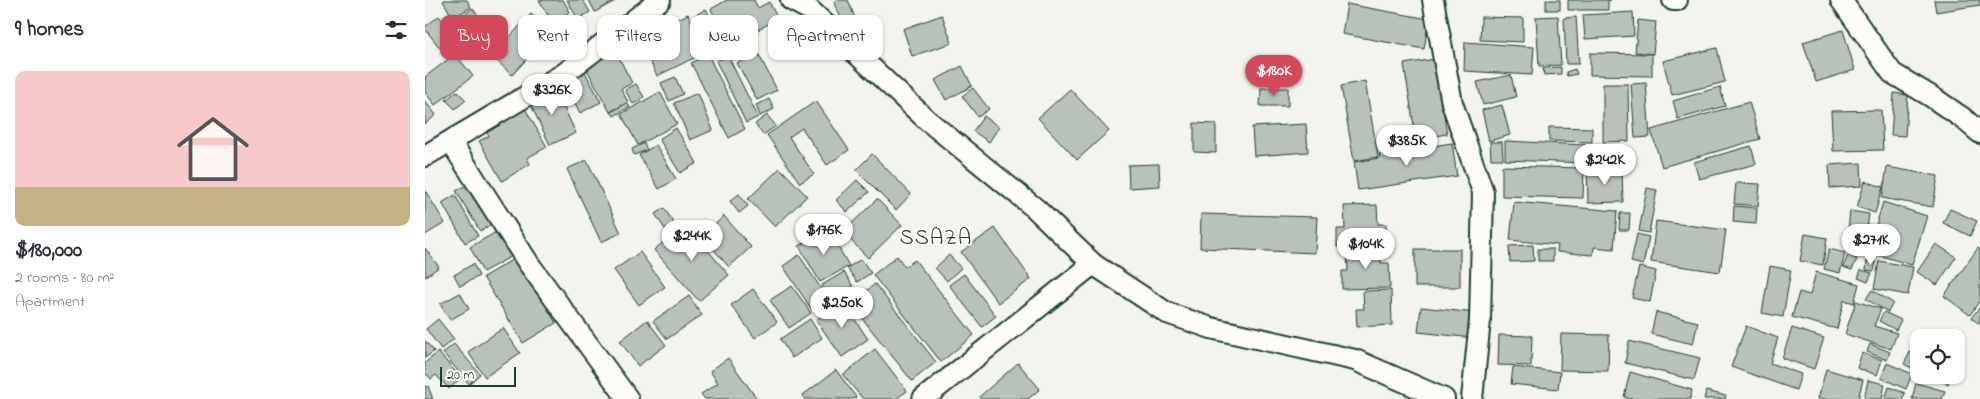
<!DOCTYPE html>
<html lang="en">
<head>
<meta charset="utf-8">
<style>
  body { margin:0; font-family:"Indie Flower",sans-serif; background:#f7f7f7; color:#2b2b33; height:100vh; display:flex; flex-direction:column; font-size:19px; white-space:nowrap }
  * { box-sizing:border-box; margin:0 }
  p { font-size:16px; color:#7c7c81 }
  .icon { flex:none; width:28px; height:28px; fill:none; stroke:currentColor; stroke-width:2; stroke-linecap:round; stroke-linejoin:round }
  .map { position:relative; flex:1; overflow:hidden }
  .side { display:flex; flex-direction:column; background:#fff; width:425px }
  .side>* { flex:none }
  .banner { position:absolute; left:15px; top:15px; width:475px; height:45px; display:flex; gap:10px }
  .buttons { position:absolute; left:1485px; top:329px; display:grid; gap:10px }
  .buttons a { display:grid; place-items:center; width:55px; height:55px; border-radius:10px; background:#fff; box-shadow:0 1px 4px #0004; font-size:25px }
  .scale { position:absolute; left:15px; bottom:12px; width:76px; box-sizing:border-box; padding-left:5px; border:2px solid #1f3d34; border-top:0; font-size:14px; line-height:18px; white-space:nowrap; color:#1f3d34; -webkit-text-stroke:4px #fdfcf7; paint-order:stroke }
  .price { position:absolute; translate:-50% -42px; padding:0 11px; border-radius:18px; background:#fff; color:#222; font-size:16px; line-height:32px; filter:drop-shadow(0 1px 2px #0008) }
  .price::after { content:''; position:absolute; left:50%; top:30px; width:15px; height:11px; margin-left:-8px; background:inherit; clip-path:polygon(0 0,100% 0,50% 100%) }
  .price.on { background:#d1495b; color:#fff }
  ul { padding:0; list-style:none }
  li { display:grid; align-content:center; gap:10px; height:265px; padding:0 15px }
  li+li { border-top:1px solid #e1e1e2 }
  li span { display:grid; place-items:center; height:155px; border-radius:10px; color:#555 }
  li>.icon { margin-inline-start:auto }
  span .icon { width:90px; height:90px; fill:#fffc; stroke-width:1 }
  li b { font-size:21px }
  h2 { display:flex; justify-content:space-between; align-items:center; height:60px; padding:0 15px; font-size:21px }
  .tag { padding:0 18px; border-radius:10px; background:#fff; box-shadow:0 1px 4px #0004; font-size:18px; line-height:45px }
  .tag.on { background:#d1495b; color:#fff }
  main { display:flex; flex:1; min-height:0 }
  .map>svg:first-child { display:block }
  .building { fill:#b9c1bb; stroke:#1f3d34 }
  .lines { fill:none; stroke-linecap:round; stroke-linejoin:round }
  .minor-casing { stroke:#1f3d34; stroke-width:24 }
  .minor { stroke:#fdfcf7; stroke-width:20 }
  .labels { text-anchor:middle; dominant-baseline:central; stroke-width:4; stroke-linejoin:round; paint-order:stroke }
  .quarter-label { font-size:22px; letter-spacing:1px; fill:#1f3d34; stroke:#fdfcf7 }
</style>
</head>
<body>
<main>
<section class="side">
<h2>9 homes<svg class="icon" aria-label="filters" viewBox="0 0 24 24"><path d="M4 7h16M4 17h16"/><circle cx="9" cy="7" r="2"/><circle cx="15" cy="17" r="2"/></svg></h2>
<ul>
<li><span style="background:linear-gradient(#f6c9c9 75%,#c2b280 0)"><svg class="icon" aria-label="home" viewBox="0 0 24 24"><path d="M3 11l9-7 9 7M6 9v11h12V9"/></svg></span><div><b>$180,000</b><p>2 rooms · 80 m²</p><p>Apartment</p></div></li>
</ul>
</section>
<div class="map">
<svg width="1555" height="399" viewBox="0 0 1555 399">
  <rect width="100%" height="100%" fill="#f4f4ef"/>
  <filter id="ink" filterUnits="userSpaceOnUse"><feTurbulence type="fractalNoise" baseFrequency=".02" numOctaves="2"/><feDisplacementMap in="SourceGraphic" scale="10" xChannelSelector="R" yChannelSelector="G"/><feConvolveMatrix kernelMatrix="1 2 1 2 8 2 1 2 1" color-interpolation-filters="sRGB"/></filter>
  <g filter="url(#ink)">
    <g class="building">
      <polygon points="19,0 42,0 46,7 28,18 18,1"/>
      <polygon points="114,0 138,0 145,12 127,22"/>
      <polygon points="142,0 158,0 165,12 153,19"/>
      <polygon points="164,0 192,0 170,12"/>
      <polygon points="302,0 329,0 333,8 344,2 353,19 304,45 286,9"/>
      <polygon points="413,0 423,0 430,18 418,23 409,1"/>
      <rect x="1121" y="0" width="14" height="10"/>
      <polygon points="1143,0 1186,0 1183,0 1183,10 1143,10"/>
      <polygon points="1509,0 1555,0 1555,5 1511,12"/>
      <polygon points="922,4 1004,19 999,49 917,34"/>
      <polygon points="47,8 66,30 52,42 33,20"/>
      <polygon points="281,9 299,43 286,50 269,16"/>
      <polygon points="1208,12 1209,36 1160,39 1158,15"/>
      <polygon points="106,14 126,33 87,75 67,56"/>
      <polygon points="263,14 281,52 232,76 214,38"/>
      <polygon points="517,15 527,43 487,56 478,29"/>
      <polygon points="14,16 33,40 18,52 0,29 0,27"/>
      <polygon points="1133,16 1136,65 1114,66 1111,17"/>
      <polygon points="1056,17 1098,18 1098,42 1055,40"/>
      <polygon points="1151,17 1154,64 1141,64 1139,18"/>
      <polygon points="1213,20 1231,22 1228,54 1210,52"/>
      <polygon points="1418,30 1430,70 1391,82 1378,42"/>
      <polygon points="1040,42 1109,47 1107,75 1039,71"/>
      <polygon points="189,48 207,83 196,89 203,102 185,112 159,64"/>
      <polygon points="1292,48 1300,82 1247,95 1238,61"/>
      <polygon points="333,53 352,90 332,100 312,63"/>
      <polygon points="1165,53 1227,54 1227,76 1165,75"/>
      <polygon points="30,54 48,76 10,105 0,92 0,77"/>
      <polygon points="283,55 320,129 304,138 266,63"/>
      <polygon points="303,56 333,117 321,123 291,61"/>
      <polygon points="1010,59 1022,134 991,139 979,64"/>
      <polygon points="537,66 547,86 521,100 510,80"/>
      <polygon points="1136,67 1136,74 1119,75 1118,68"/>
      <polygon points="1150,69 1152,74 1142,76 1141,72"/>
      <polygon points="160,72 176,102 155,113 139,82"/>
      <polygon points="1086,75 1091,97 1058,105 1052,82"/>
      <polygon points="250,77 258,94 244,101 236,83"/>
      <polygon points="940,81 953,157 929,161 916,86"/>
      <polygon points="1221,83 1225,137 1210,138 1206,84"/>
      <polygon points="211,84 219,97 208,104 200,90"/>
      <polygon points="1178,84 1203,84 1204,141 1178,142"/>
      <polygon points="129,87 151,133 125,145 103,99"/>
      <polygon points="1295,87 1300,106 1253,119 1248,101"/>
      <polygon points="548,88 564,109 553,117 537,96"/>
      <polygon points="836,88 863,88 863,106 835,106"/>
      <polygon points="645,89 684,131 652,160 613,118"/>
      <polygon points="32,91 41,100 30,109 21,100"/>
      <polygon points="235,92 252,124 213,145 196,114"/>
      <polygon points="273,93 288,130 265,140 249,103"/>
      <polygon points="1469,93 1483,95 1480,136 1466,135"/>
      <polygon points="344,99 349,109 335,116 331,105"/>
      <polygon points="0,101 11,115 0,124"/>
      <polygon points="391,101 424,150 402,165 377,128 364,137 389,174 375,183 342,135"/>
      <polygon points="1324,102 1335,139 1237,167 1226,130"/>
      <polygon points="202,103 205,107 189,116 186,112"/>
      <polygon points="98,105 122,147 102,158 105,164 77,181 54,141 64,136 59,127"/>
      <polygon points="1077,105 1085,135 1064,141 1057,110"/>
      <polygon points="1456,110 1458,150 1408,151 1406,111"/>
      <polygon points="342,115 351,126 338,135 330,124"/>
      <polygon points="559,116 574,127 564,142 548,131"/>
      <polygon points="769,123 791,124 791,153 769,152"/>
      <polygon points="881,124 883,152 829,156 827,127"/>
      <polygon points="1124,127 1167,128 1167,142 1124,141"/>
      <polygon points="251,128 272,163 255,173 234,139"/>
      <polygon points="1080,141 1161,145 1161,163 1080,160"/>
      <polygon points="1065,142 1077,142 1078,159 1066,159"/>
      <polygon points="219,143 222,150 209,155 207,149"/>
      <polygon points="1027,143 1032,176 933,190 929,162 955,158 954,154"/>
      <polygon points="231,145 251,179 234,189 214,155"/>
      <polygon points="1326,146 1331,164 1274,179 1269,162"/>
      <polygon points="447,154 486,194 471,210 431,170"/>
      <polygon points="162,160 196,233 176,242 142,169"/>
      <polygon points="1436,163 1437,186 1405,188 1404,165"/>
      <polygon points="734,164 735,186 704,188 703,165"/>
      <polygon points="1077,166 1159,168 1158,198 1077,196"/>
      <polygon points="1462,167 1513,176 1508,207 1457,198"/>
      <polygon points="355,168 382,196 350,227 323,199"/>
      <polygon points="1197,168 1198,202 1163,203 1162,169"/>
      <polygon points="432,180 444,192 422,212 411,200"/>
      <polygon points="48,181 72,221 55,231 31,191"/>
      <polygon points="1440,181 1458,187 1450,213 1432,207"/>
      <polygon points="1311,183 1335,184 1333,206 1309,204"/>
      <polygon points="1222,188 1232,190 1224,233 1214,231"/>
      <polygon points="0,190 20,223 0,235"/>
      <polygon points="314,194 323,206 314,213 305,201"/>
      <polygon points="30,195 53,236 40,243 17,203"/>
      <polygon points="452,199 477,225 443,258 418,232"/>
      <polygon points="1089,202 1192,211 1189,249 1169,247 1168,255 1132,252 1133,245 1085,240"/>
      <polygon points="1458,202 1502,216 1487,265 1443,252"/>
      <polygon points="952,205 953,224 961,224 961,236 953,236 953,246 912,247 912,229 920,229 919,206"/>
      <polygon points="1309,206 1332,208 1331,224 1308,222"/>
      <polygon points="239,208 249,223 240,229 230,214"/>
      <polygon points="1525,209 1552,221 1545,236 1518,223"/>
      <polygon points="1425,211 1444,214 1440,243 1422,241"/>
      <polygon points="1195,213 1205,213 1204,230 1194,230"/>
      <polygon points="776,214 892,217 890,253 775,248"/>
      <polygon points="299,216 326,247 304,267 277,236"/>
      <polygon points="1231,221 1301,230 1295,272 1226,262"/>
      <polygon points="260,224 304,275 274,301 229,250"/>
      <polygon points="570,228 606,279 573,303 536,252"/>
      <polygon points="403,229 424,266 395,282 374,246"/>
      <polygon points="73,231 87,256 58,272 45,247"/>
      <polygon points="1212,234 1224,237 1218,265 1206,262"/>
      <polygon points="1380,234 1402,238 1398,265 1375,261"/>
      <polygon points="1511,244 1531,257 1512,285 1492,272"/>
      <polygon points="1108,245 1109,261 1085,262 1084,246"/>
      <polygon points="0,248 14,267 0,277"/>
      <polygon points="1553,248 1555,250 1555,300 1545,315 1519,296"/>
      <polygon points="963,249 963,256 956,256 956,263 964,263 965,288 917,289 917,271 923,271 922,250"/>
      <rect x="990" y="249" width="45" height="38"/>
      <rect x="1113" y="249" width="15" height="12"/>
      <polygon points="1404,249 1420,253 1415,273 1399,269"/>
      <polygon points="215,252 240,287 214,305 189,270"/>
      <polygon points="374,255 403,299 387,310 358,266"/>
      <polygon points="524,255 536,268 522,281 510,268"/>
      <polygon points="1423,255 1432,259 1427,270 1418,267"/>
      <polygon points="472,256 480,267 490,260 549,335 516,362 448,275"/>
      <polygon points="92,257 131,323 98,343 58,277"/>
      <polygon points="436,259 446,273 432,282 422,268"/>
      <polygon points="1442,261 1451,262 1449,271 1441,270"/>
      <polygon points="1454,261 1488,267 1483,295 1449,289"/>
      <polygon points="48,264 54,276 35,286 29,275"/>
      <polygon points="1345,266 1366,270 1358,317 1337,313"/>
      <polygon points="1214,267 1231,271 1225,302 1207,298"/>
      <polygon points="1436,270 1447,273 1443,282 1433,278"/>
      <polygon points="419,272 428,286 406,300 397,285"/>
      <polygon points="1391,272 1434,284 1429,303 1419,300 1412,329 1367,317 1374,292 1385,295"/>
      <polygon points="539,274 571,316 557,327 524,285"/>
      <polygon points="450,284 511,362 487,381 425,303"/>
      <polygon points="367,286 386,313 364,328 345,300"/>
      <polygon points="328,289 352,322 330,338 306,305"/>
      <polygon points="966,290 967,325 932,327 931,309 939,309 938,291"/>
      <polygon points="1447,290 1468,303 1463,312 1441,299"/>
      <polygon points="35,293 44,309 25,320 15,304"/>
      <polygon points="264,296 277,315 242,339 228,321"/>
      <polygon points="417,301 443,339 417,357 391,320"/>
      <polygon points="1431,301 1456,309 1449,326 1472,333 1466,349 1420,334"/>
      <polygon points="996,307 1051,313 1048,338 993,332"/>
      <polygon points="1555,307 1555,324 1546,318"/>
      <polygon points="1231,312 1273,322 1268,344 1226,334"/>
      <polygon points="1459,312 1476,320 1471,330 1454,321"/>
      <polygon points="13,319 29,339 16,349 1,329"/>
      <polygon points="385,319 397,338 367,358 355,339"/>
      <polygon points="222,320 241,345 213,366 195,341"/>
      <polygon points="1321,326 1353,338 1345,363 1376,374 1371,390 1306,367"/>
      <polygon points="78,328 95,353 60,377 43,352"/>
      <polygon points="1367,328 1399,338 1389,369 1357,358"/>
      <polygon points="1511,331 1524,338 1508,338"/>
      <polygon points="1136,334 1184,335 1183,371 1135,370"/>
      <polygon points="1074,335 1107,336 1106,366 1073,365"/>
      <polygon points="0,341 9,351 0,358"/>
      <polygon points="1204,341 1275,358 1269,380 1200,363"/>
      <polygon points="29,344 55,374 44,384 18,353"/>
      <polygon points="1445,344 1465,352 1462,360 1442,352"/>
      <polygon points="450,349 482,391 471,399 438,399 418,375"/>
      <polygon points="13,352 36,378 24,389 11,375 6,379 0,372 0,363"/>
      <polygon points="1485,352 1494,356 1494,363 1490,370 1479,364"/>
      <polygon points="1437,353 1457,360 1452,375 1432,368"/>
      <polygon points="303,358 332,399 280,399 276,394 293,383 285,371"/>
      <polygon points="593,363 615,389 603,399 556,399 554,397"/>
      <polygon points="1462,363 1487,374 1481,389 1456,378"/>
      <polygon points="1088,367 1135,372 1133,389 1086,384"/>
      <polygon points="1401,369 1438,380 1433,399 1393,399"/>
      <polygon points="411,370 431,397 428,399 381,399 378,395"/>
      <polygon points="1205,372 1267,390 1265,399 1205,399 1199,397"/>
      <polygon points="1499,375 1526,375 1523,384"/>
      <polygon points="1443,380 1460,384 1457,399 1439,399"/>
      <polygon points="1491,383 1520,391 1517,399 1487,399"/>
      <polygon points="3,386 8,399 0,399 0,387"/>
      <polygon points="1464,387 1480,393 1478,399 1460,399"/>
      <polygon points="1281,391 1301,396 1300,399 1279,399"/>
    </g>
    <g class="lines">
      <defs>
        <g id="minor">
          <polyline points="366,0 385,10 502,120 611,209 668,264 742,313 786,328 930,360 1019,399"/>
          <polyline points="1008,0 1027,103 1058,192 1055,320 1047,399"/>
          <polyline points="1248,0 1252,0"/>
          <polyline points="1416,0 1467,73 1507,97 1539,119 1555,133"/>
          <polyline points="26,142 104,264 203,399"/>
          <polyline points="0,156 140,73 235,0"/>
          <polyline points="498,399 668,264"/>
        </g>
      </defs>
      <use href="#minor" class="minor-casing"/>
      <use href="#minor" class="minor"/>
    </g>
  </g>
  <g class="labels">
    <g class="quarter-label">
      <text x="511" y="239">SSAZA</text>
    </g>
  </g>
</svg>
<div class="buttons">
<a><svg class="icon" aria-label="locate" viewBox="0 0 24 24"><circle cx="12" cy="12" r="6"/><path d="M12 2v4M12 18v4M2 12h4M18 12h4"/></svg></a>
</div>
<div class="scale">20 m</div>
<b class="price on" style="left:849px;top:97px">$180K</b>
<b class="price" style="left:127px;top:116px">$326K</b>
<b class="price" style="left:982px;top:167px">$385K</b>
<b class="price" style="left:1180px;top:186px">$242K</b>
<b class="price" style="left:399px;top:256px">$176K</b>
<b class="price" style="left:267px;top:262px">$244K</b>
<b class="price" style="left:1446px;top:266px">$271K</b>
<b class="price" style="left:941px;top:270px">$104K</b>
<b class="price" style="left:417px;top:329px">$250K</b>
<div class="banner">
<a class="tag on">Buy</a>
<a class="tag">Rent</a>
<a class="tag">Filters</a>
<a class="tag">New</a>
<a class="tag">Apartment</a>
</div>
</div>
</main>
</body>
</html>
